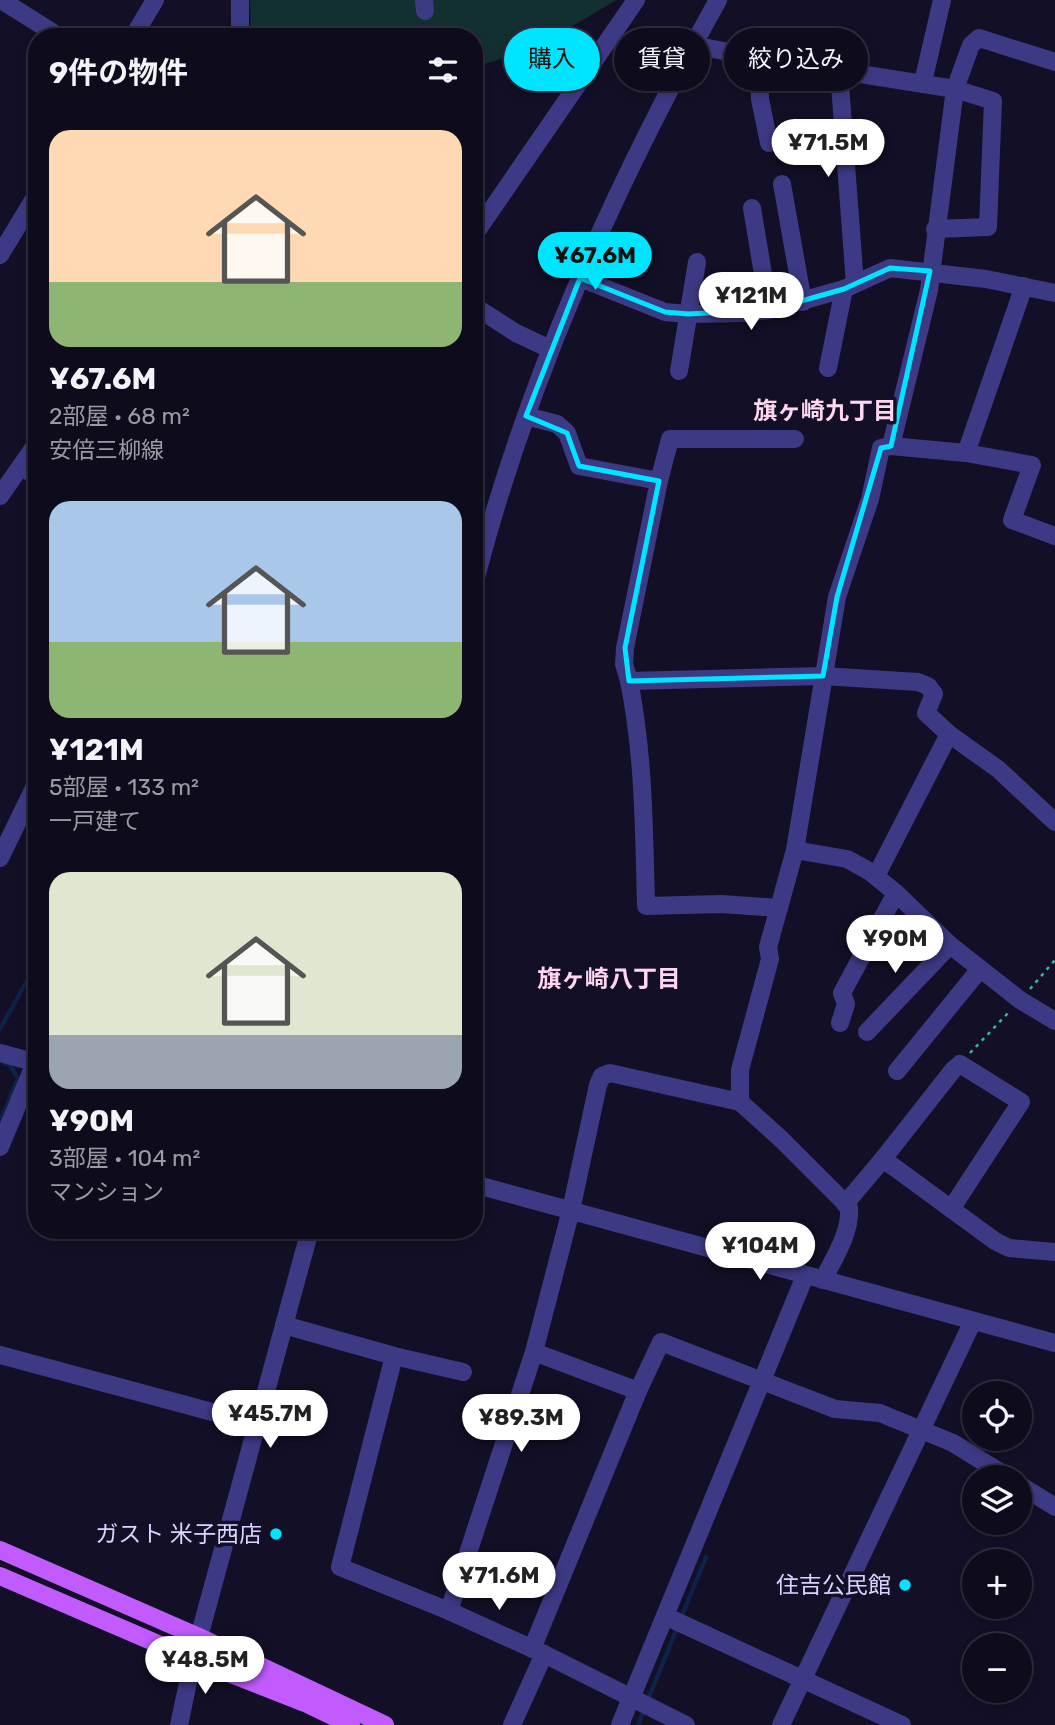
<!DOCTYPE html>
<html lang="ja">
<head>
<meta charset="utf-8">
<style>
  body { margin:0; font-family:Rubik,"Noto Sans JP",sans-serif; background:#171425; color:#f1f3f6; height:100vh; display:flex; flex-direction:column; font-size:26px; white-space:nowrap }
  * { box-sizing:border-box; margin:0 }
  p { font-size:23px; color:#9b9ba3 }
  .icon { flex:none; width:38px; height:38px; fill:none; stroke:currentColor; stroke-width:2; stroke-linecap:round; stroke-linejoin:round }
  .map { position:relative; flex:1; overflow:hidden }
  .panel { position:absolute; left:28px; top:28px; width:455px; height:1211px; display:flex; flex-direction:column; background:#0e0b1c; border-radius:28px; box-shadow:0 4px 10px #0003,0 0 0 2px #2e2b3b }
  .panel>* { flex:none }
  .top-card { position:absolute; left:504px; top:28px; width:444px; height:63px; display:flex; gap:14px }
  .controls { position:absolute; left:962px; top:1381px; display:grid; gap:14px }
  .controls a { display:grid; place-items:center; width:70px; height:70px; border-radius:50%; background:#0e0b1c; box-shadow:0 4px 10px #0003,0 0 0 2px #2e2b3b; font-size:35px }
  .price { position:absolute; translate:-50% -60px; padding:0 16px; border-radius:24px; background:#fff; color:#222; font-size:23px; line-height:46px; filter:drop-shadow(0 2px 4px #0008) }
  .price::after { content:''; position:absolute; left:50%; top:42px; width:21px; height:16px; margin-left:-10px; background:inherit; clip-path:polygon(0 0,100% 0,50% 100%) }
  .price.on { background:#00e5ff; color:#111 }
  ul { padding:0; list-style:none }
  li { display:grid; align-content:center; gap:14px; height:371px; padding:0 21px }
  li span { display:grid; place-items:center; height:217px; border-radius:21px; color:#555 }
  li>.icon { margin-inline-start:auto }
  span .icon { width:126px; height:126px; fill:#fffc; stroke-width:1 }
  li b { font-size:30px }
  h2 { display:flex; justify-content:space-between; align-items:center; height:84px; padding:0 21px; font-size:30px }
  .tag { padding:0 24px; border-radius:32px; background:#0e0b1c; box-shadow:0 4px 10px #0003,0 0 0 2px #2e2b3b; font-size:24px; line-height:63px }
  .tag.on { background:#00e5ff; color:#111 }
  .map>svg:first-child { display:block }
  .green { fill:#12302f }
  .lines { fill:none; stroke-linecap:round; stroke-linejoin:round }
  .stream { stroke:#0c2248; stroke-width:4.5 }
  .path { stroke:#2fb8b0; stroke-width:2.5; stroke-dasharray:3.5 5; stroke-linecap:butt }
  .minor { stroke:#3d3a85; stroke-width:18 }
  .major { stroke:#c25bff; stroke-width:18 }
  .marked { fill:none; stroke:#00e5ff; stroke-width:5; stroke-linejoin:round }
  .poi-dot { fill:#00e5ff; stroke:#130f26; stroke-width:2.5 }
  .labels { text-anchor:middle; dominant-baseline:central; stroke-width:7; stroke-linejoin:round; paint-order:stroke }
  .poi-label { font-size:23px; fill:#d9d4ff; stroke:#130f26; text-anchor:end }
  .neighbourhood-label { font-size:24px; font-weight:bold; fill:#ffd6f0; stroke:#130f26 }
</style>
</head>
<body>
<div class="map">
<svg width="1055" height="1725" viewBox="0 0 1055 1725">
  <rect width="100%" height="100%" fill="#130f26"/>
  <polygon class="green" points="250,0 617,0 531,50 474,67 474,37 251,37"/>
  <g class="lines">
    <g class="stream">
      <polyline points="0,1029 37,963"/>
      <polyline points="0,1122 18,1078 9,1064 4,1063"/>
      <polyline points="681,1618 706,1557"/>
      <polyline points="647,1702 678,1626"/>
      <polyline points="638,1725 644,1710"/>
    </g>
    <g class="path">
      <polyline points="1030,989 1055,960"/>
      <polyline points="970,1053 1009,1012"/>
    </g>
    <g class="minor">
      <polyline points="1,0 60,37"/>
      <polyline points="240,0 240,37"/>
      <polyline points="424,0 425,11"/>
      <polyline points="133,37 155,0"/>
      <polyline points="693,45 759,58 955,89 929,290 891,446"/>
      <polyline points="759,58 760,99 769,143"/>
      <polyline points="839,71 855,284"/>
      <polyline points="923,82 942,0"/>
      <polyline points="782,184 803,302"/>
      <polyline points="752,208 769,310"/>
      <polyline points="935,229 988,227 993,101 955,89 971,45 979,38 1055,62"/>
      <polyline points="474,235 636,0"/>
      <polyline points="0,255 37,194"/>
      <polyline points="580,278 665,312 688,314 745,313 769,310 844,289 890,268 986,279 1055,293"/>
      <polyline points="474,306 516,333 550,349"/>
      <polyline points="828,368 844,289"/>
      <polyline points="679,371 697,262"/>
      <polyline points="526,416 557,424 567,433 579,466 659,481 625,648 624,664 629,681 823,676 918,682 928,686 934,694 926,713 949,734 998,769 1055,822"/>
      <polyline points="966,453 1024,286"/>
      <polyline points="21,466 37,477"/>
      <polyline points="659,481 670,439 795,439"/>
      <polyline points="0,496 37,443"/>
      <path d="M474,585c53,-206 141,-400 244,-585"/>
      <path d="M629,681c15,74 15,150 17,225l75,-2 58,4"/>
      <polyline points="795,850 837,597 870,499 881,448 891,446 966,453 1032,465 1012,520 1055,536"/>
      <polyline points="0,858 37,782"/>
      <polyline points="876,876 949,734"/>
      <polyline points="840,1023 846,1004 842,993 896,893"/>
      <polyline points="867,1032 950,945"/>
      <polyline points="0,1053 37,1063"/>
      <polyline points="897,1071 980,969"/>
      <polyline points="0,1147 35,1063"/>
      <polyline points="883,1159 953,1070 960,1064 1021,1102 951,1209"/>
      <polyline points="474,1184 1055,1343"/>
      <polyline points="845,1204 883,1159 995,1241 1009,1248 1055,1252"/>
      <path d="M823,1280c11,-22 28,-47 26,-73l-68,-68 -41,-37v-32l30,-111 -2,-12 27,-97 52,9 22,12 27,22 54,52 70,55 35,21"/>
      <polyline points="284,1325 394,1356 340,1567 449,1611 544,1654 686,1725"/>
      <polyline points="534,1352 571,1210 598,1085 602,1076 610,1073 740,1102"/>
      <polyline points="0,1355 257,1424"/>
      <polyline points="394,1356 463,1372"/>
      <polyline points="1020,1485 1055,1507"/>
      <polyline points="449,1611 534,1352 638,1391"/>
      <polyline points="665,1616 902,1725"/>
      <polyline points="532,1649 638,1391 661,1342 835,1409 880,1413 953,1443 1008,1477"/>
      <polyline points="179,1725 193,1659 310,1230"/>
      <polyline points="512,1725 544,1654"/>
      <polyline points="620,1725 805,1276"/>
      <polyline points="781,1725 973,1321"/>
    </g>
    <g class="major">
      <polyline points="0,1550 199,1637 385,1725"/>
      <polyline points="0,1576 193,1659 305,1703 351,1725"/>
    </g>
  </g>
  <path class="marked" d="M890,268l40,3 -39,175 -10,2 -44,149 -14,79 -194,5 -4,-33 34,-167 -80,-15 -12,-33 -41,-17 54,-138 85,34 23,2 81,-4 75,-21z"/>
  <g class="poi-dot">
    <circle cx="276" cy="1534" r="7"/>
    <circle cx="905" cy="1585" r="7"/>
  </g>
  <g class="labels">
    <g class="poi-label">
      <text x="262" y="1534">ガスト 米子西店</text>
      <text x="891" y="1585">住吉公民館</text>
    </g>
    <g class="neighbourhood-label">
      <text x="825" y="411">旗ヶ崎九丁目</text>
      <text x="609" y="979">旗ヶ崎八丁目</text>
    </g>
  </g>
</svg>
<div class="controls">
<a><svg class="icon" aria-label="locate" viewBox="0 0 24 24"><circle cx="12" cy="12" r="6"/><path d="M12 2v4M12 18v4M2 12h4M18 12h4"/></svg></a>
<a><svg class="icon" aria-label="layers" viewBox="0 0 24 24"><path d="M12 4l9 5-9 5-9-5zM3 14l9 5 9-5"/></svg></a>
<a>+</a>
<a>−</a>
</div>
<b class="price" style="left:828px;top:179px">¥71.5M</b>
<b class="price on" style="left:595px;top:292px">¥67.6M</b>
<b class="price" style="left:751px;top:332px">¥121M</b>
<b class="price" style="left:895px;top:975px">¥90M</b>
<b class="price" style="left:760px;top:1282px">¥104M</b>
<b class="price" style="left:270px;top:1450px">¥45.7M</b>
<b class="price" style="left:521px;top:1454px">¥89.3M</b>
<b class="price" style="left:499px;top:1612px">¥71.6M</b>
<b class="price" style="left:205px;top:1696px">¥48.5M</b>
<div class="top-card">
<a class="tag on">購入</a>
<a class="tag">賃貸</a>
<a class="tag">絞り込み</a>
</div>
<section class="panel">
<h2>9件の物件<svg class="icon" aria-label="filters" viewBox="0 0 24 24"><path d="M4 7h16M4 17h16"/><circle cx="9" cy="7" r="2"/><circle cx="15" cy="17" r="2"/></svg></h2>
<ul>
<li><span style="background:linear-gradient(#ffd9b3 70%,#8fb573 0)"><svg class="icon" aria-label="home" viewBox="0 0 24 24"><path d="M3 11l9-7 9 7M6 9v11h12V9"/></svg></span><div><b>¥67.6M</b><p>2部屋 · 68 m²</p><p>安倍三柳線</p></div></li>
<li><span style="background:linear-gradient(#a9c7e8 65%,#8fb573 0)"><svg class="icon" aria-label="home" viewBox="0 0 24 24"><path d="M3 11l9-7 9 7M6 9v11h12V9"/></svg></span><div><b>¥121M</b><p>5部屋 · 133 m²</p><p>一戸建て</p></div></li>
<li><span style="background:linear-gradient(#dfe7d0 75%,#9aa5b1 0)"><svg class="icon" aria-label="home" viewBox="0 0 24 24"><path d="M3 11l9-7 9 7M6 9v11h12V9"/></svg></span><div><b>¥90M</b><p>3部屋 · 104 m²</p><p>マンション</p></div></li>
</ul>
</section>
</div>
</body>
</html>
